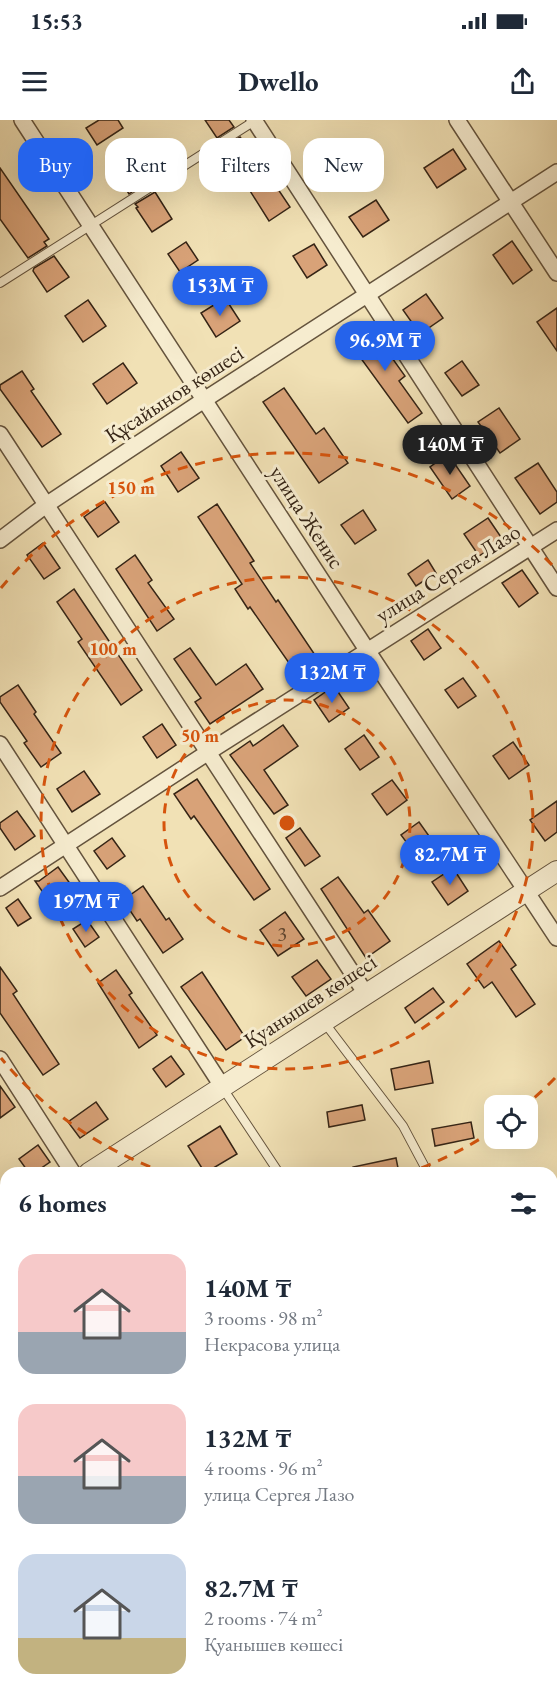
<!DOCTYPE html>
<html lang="en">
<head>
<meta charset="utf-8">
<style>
  body { margin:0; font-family:"EB Garamond",serif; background:#f2f2f3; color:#1f2937; height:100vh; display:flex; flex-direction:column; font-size:22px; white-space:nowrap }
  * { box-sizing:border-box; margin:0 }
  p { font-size:20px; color:#747a83 }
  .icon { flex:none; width:33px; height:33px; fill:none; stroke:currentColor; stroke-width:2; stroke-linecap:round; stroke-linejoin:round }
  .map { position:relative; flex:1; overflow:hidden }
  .details { position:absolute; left:0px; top:1047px; width:558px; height:534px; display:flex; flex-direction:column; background:#fff; border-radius:18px 18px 0 0; box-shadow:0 6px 24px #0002 }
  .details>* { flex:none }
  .banner { position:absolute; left:18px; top:18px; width:522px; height:54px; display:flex; gap:12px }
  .fabs { position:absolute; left:484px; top:975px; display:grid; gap:12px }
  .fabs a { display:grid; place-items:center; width:54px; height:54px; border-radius:12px; background:#fff; box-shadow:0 6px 24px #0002; font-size:30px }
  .price { position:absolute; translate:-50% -51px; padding:0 14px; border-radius:21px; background:#2563eb; color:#fff; font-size:20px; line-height:39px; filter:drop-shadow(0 2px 3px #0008) }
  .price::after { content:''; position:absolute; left:50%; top:36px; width:18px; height:14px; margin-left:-9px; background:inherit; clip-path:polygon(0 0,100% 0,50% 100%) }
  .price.current { background:#222; color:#fff }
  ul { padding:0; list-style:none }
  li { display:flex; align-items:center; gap:18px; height:150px; padding:0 18px }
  li span { display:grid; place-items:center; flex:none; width:168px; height:120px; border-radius:18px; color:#555 }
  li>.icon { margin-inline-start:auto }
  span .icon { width:72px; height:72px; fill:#fffc; stroke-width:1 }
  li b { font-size:26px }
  h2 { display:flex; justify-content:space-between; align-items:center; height:72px; padding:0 18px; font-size:26px }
  .tag { padding:0 21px; border-radius:18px; background:#fff; box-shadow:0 6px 24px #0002; font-size:21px; line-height:54px }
  .tag.current { background:#2563eb; color:#fff }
  .status { display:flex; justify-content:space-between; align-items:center; height:42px; padding:0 30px; background:#fff; direction:ltr }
  .status svg { height:16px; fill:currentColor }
  header { display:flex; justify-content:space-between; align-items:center; height:78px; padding:0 18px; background:#fff; font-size:27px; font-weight:700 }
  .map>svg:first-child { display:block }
  .building { fill:#d8a278; stroke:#352415; stroke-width:1.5 }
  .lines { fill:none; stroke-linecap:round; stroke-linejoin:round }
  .service-casing { stroke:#64533d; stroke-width:10 }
  .minor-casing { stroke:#64533d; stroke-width:18 }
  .tertiary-casing { stroke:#64533d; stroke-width:22 }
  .service { stroke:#f6eccf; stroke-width:8 }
  .minor { stroke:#f6eccf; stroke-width:15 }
  .tertiary { stroke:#f6eccf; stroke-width:20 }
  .ring { fill:none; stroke:#d6540d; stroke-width:3; stroke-dasharray:10 8 }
  .labels { text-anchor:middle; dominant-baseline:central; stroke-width:6; stroke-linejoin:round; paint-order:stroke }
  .number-label { font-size:20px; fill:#5e442e }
  .street-label { font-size:22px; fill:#352415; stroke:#f6eccf }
  .centre { fill:#d6540d; stroke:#f6eccf; stroke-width:3 }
  .ring-label { font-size:18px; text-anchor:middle; font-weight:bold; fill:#d6540d; stroke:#f6eccf; stroke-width:6; stroke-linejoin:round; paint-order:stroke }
</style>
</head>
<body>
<div class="status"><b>15:53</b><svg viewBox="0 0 49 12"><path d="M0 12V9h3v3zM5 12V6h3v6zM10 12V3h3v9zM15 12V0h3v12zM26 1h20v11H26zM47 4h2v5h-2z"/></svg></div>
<header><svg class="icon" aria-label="menu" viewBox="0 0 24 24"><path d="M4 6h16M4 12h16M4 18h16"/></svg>Dwello<svg class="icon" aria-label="share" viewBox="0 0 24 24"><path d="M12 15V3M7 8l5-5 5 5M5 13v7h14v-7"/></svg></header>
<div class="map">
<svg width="557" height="1581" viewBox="0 0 557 1581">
  <rect width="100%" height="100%" fill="#f1e1b5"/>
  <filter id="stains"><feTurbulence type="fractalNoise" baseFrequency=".00333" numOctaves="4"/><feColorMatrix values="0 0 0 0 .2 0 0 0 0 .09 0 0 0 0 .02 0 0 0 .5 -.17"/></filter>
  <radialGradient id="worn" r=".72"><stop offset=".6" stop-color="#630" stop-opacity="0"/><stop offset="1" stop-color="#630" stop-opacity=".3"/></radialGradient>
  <g class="building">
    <polygon points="99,0 118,0 123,8 97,25 86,8"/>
    <polygon points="205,0 229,0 234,7 217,18"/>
    <polygon points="240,17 243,21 245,20 290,87 269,101 223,28"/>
    <polygon points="326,27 341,50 323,62 308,39"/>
    <polygon points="453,29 466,49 437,68 424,48"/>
    <polygon points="136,33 152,58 129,74 113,49"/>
    <polygon points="0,48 49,119 44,122 47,126 28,138 0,99"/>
    <polygon points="155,72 172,99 152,112 136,88 138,87 135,84"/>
    <polygon points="376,80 389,100 363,117 349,97"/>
    <polygon points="512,121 532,150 513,164 493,135"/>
    <polygon points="186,122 198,140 180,152 168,134"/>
    <polygon points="314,124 327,145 307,158 293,136"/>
    <polygon points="54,136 69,157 47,172 33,151 34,148"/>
    <polygon points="426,174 443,198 420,214 403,190"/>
    <polygon points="225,178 240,201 216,217 201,193"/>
    <polygon points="88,180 106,206 83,222 65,196"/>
    <polygon points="557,188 557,231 537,202"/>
    <polygon points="370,207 405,256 399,261 422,293 408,303 349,222"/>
    <polygon points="462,241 479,265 462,276 445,253"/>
    <polygon points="123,243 137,263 107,284 93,264"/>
    <polygon points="22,251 34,269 31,271 61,314 42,327 0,269 0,265"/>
    <polygon points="284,268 316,314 324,308 348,343 319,363 263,282"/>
    <polygon points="499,288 520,319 500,333 478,302"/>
    <polygon points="181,332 199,358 178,372 161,346"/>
    <polygon points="448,334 470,366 452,379 430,347"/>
    <polygon points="538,343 557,372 557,382 540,394 515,358"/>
    <polygon points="105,382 119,402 98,417 84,397"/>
    <polygon points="217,384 254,441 250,443 276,482 278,480 317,538 296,553 250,487 248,489 235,469 242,464 198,397"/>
    <polygon points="363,390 376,410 355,424 341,405"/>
    <polygon points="488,398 503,420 479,436 464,414"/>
    <polygon points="43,423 60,448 44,459 27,435"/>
    <polygon points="135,435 152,460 148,463 174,499 157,511 116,449"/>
    <polygon points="428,440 436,453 416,466 408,454"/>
    <polygon points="522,450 538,473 519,487 502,463"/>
    <polygon points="74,469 142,570 121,585 78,522 82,519 57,482"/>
    <polygon points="428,509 441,528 424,540 411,521"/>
    <polygon points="190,528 216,565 246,544 263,569 210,604 195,582 201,578 174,539"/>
    <polygon points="463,558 476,576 458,588 445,570"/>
    <polygon points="18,565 36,592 34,594 61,633 41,647 24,623 27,621 0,582 0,577"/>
    <polygon points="334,566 349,588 329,602 314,580"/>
    <polygon points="162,604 176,625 157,638 143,617"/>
    <polygon points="283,605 298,626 264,650 288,685 274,694 230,635 250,621 253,626"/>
    <polygon points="364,615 379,637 360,650 345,629"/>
    <polygon points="513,622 529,645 509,659 493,636"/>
    <polygon points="84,651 100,674 72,692 57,669"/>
    <polygon points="197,659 270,769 254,780 194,696 191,699 174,674"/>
    <polygon points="392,660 407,680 387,695 372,674"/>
    <polygon points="557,681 557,712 545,721 530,700"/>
    <polygon points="17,691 35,716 15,730 0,708 0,703"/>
    <polygon points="419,702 434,723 416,735 401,715"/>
    <polygon points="300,708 320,736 305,746 286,718"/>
    <polygon points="112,718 125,736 107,749 94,731"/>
    <polygon points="58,747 74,769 51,784 35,761 39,761"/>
    <polygon points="453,748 468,771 448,785 432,762"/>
    <polygon points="338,757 364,793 368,790 390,821 366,838 321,769"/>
    <polygon points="143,766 166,800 169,798 183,819 163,833 140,799 137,801 123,780"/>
    <polygon points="18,779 31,798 18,806 6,788"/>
    <polygon points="285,792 304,819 278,836 260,810"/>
    <polygon points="87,800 99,817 85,827 73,809"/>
    <polygon points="499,821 516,845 511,849 535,884 516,897 492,862 484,868 467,844"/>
    <polygon points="317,840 331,859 306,876 292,857"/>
    <polygon points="0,847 17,871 13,874 59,944 43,955 0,893"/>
    <polygon points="116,850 132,873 129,875 157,915 139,928 98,863"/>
    <polygon points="202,852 245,917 226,930 181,867"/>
    <polygon points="433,868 444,882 415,903 405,888"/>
    <polygon points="171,936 184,954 166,967 153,949"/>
    <polygon points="429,941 433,963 395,970 391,949"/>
    <polygon points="0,966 15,987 0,998"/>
    <polygon points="96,982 108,999 80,1018 68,1002"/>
    <polygon points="362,985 365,1000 329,1007 327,992"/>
    <polygon points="471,1002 474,1018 435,1026 432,1009"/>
    <polygon points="220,1006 237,1034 205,1053 188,1026"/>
    <polygon points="38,1025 50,1042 34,1053 29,1053 19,1039"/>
    <polygon points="396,1038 399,1053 354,1053 353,1047"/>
  </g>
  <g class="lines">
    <defs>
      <g id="service">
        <polyline points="0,163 256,0"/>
        <polyline points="324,902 403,1006 428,1053"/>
        <polyline points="222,967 279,1053"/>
        <polyline points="552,1088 557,1086"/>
        <polyline points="552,1233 557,1249"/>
      </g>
      <g id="minor">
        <polyline points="22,0 367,530 557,818"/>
        <polyline points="254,0 557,468"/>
        <polyline points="457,0 557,153"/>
        <polyline points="0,314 366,874"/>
        <polyline points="0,420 46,385 204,280 557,52"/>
        <polyline points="0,624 222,966"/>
        <polyline points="0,768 207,633 557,410"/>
        <polyline points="0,939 73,1053"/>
        <polyline points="0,1315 6,1324"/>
        <polyline points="552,1411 557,1409"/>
        <polyline points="0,1454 6,1450"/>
        <polyline points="163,1575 167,1581"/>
        <polyline points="413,1575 417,1581"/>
        <polyline points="318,1581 326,1575"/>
      </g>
      <g id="tertiary">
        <polyline points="89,1053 557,751"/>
        <polyline points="0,1110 6,1106"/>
      </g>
    </defs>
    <use href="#service" class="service-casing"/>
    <use href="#minor" class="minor-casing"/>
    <use href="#tertiary" class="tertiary-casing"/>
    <use href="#service" class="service"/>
    <use href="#minor" class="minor"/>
    <use href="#tertiary" class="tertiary"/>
  </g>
  <g class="ring">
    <circle cx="287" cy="703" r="123"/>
    <circle cx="287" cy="703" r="246"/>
    <path d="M555 958A370 370 0 0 1 527 984M494 1010A370 370 0 0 1 407 1053M167 1053A370 370 0 0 1 1 938M1 468A370 370 0 0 1 555 448"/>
  </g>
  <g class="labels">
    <g class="number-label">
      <text x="282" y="814">3</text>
    </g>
    <g class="street-label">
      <text transform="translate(174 274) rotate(-33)">Құсайынов көшесі</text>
      <text transform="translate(307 397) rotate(57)">улица Женис</text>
      <text transform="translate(448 453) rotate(-32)">улица Сергея Лазо</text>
      <text transform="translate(310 881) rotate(-33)">Қуанышев көшесі</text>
    </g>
  </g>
  <circle cx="287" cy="703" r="9" class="centre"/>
  <g class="ring-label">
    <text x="131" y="374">150 m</text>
    <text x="113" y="535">100 m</text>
    <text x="200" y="622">50 m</text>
  </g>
  <rect width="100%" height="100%" filter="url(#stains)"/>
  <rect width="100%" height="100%" fill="url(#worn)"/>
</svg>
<div class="fabs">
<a><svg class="icon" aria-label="locate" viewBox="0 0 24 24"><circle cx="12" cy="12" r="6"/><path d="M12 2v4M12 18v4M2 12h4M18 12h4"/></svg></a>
</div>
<b class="price" style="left:220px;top:197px">153M ₸</b>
<b class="price" style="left:385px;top:252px">96.9M ₸</b>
<b class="price current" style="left:450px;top:356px">140M ₸</b>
<b class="price" style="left:332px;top:584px">132M ₸</b>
<b class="price" style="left:450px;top:766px">82.7M ₸</b>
<b class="price" style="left:86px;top:813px">197M ₸</b>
<div class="banner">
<a class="tag current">Buy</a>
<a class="tag">Rent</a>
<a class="tag">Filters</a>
<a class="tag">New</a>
</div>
<section class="details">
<h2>6 homes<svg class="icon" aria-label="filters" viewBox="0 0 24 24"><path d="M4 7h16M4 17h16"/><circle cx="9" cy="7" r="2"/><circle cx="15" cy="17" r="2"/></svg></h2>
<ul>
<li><span style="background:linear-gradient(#f6c9c9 65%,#9aa5b1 0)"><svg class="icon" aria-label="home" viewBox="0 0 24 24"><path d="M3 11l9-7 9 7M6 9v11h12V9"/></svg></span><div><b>140M ₸</b><p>3 rooms · 98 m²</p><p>Некрасова улица</p></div></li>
<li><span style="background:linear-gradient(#f6c9c9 60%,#9aa5b1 0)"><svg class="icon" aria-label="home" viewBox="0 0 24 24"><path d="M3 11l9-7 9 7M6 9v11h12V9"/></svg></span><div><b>132M ₸</b><p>4 rooms · 96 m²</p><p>улица Сергея Лазо</p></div></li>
<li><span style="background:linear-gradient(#c9d6e8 70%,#c2b280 0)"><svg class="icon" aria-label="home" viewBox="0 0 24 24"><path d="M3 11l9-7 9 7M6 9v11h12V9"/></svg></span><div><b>82.7M ₸</b><p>2 rooms · 74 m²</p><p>Қуанышев көшесі</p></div></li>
</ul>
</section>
</div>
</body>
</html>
